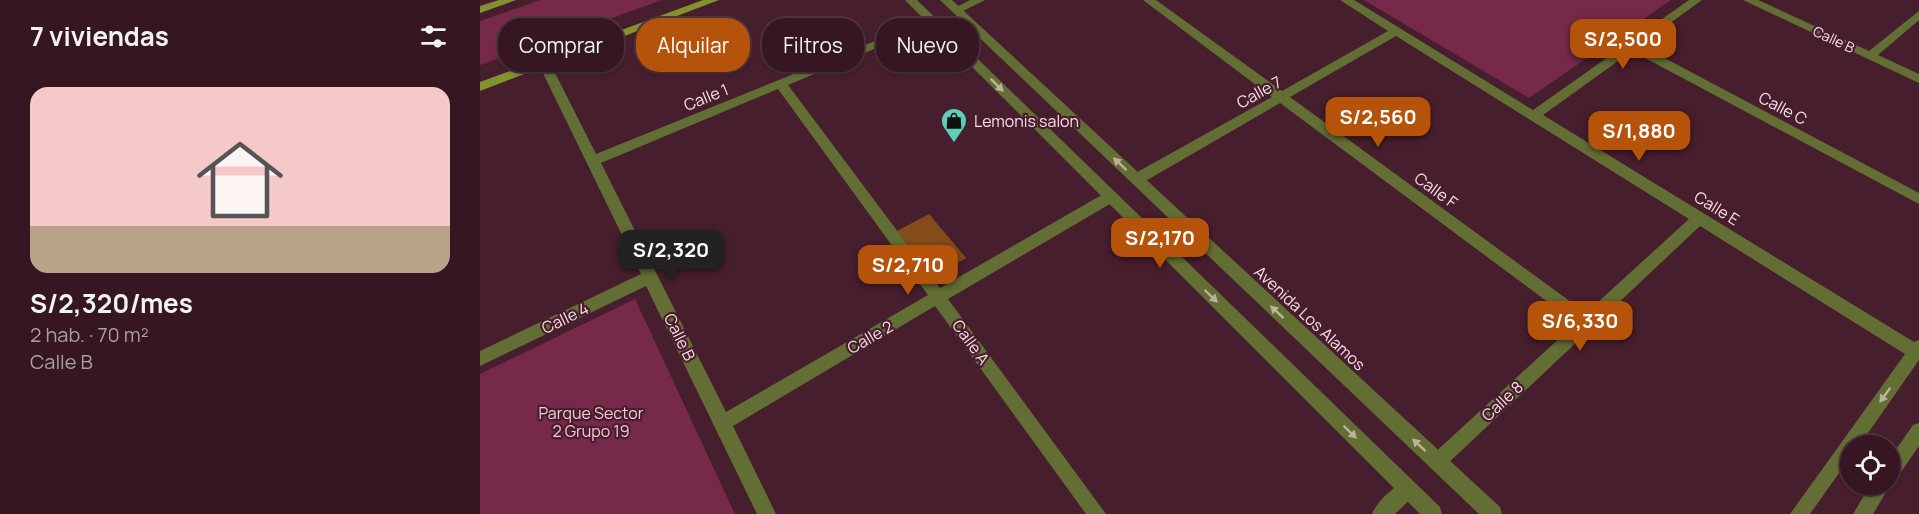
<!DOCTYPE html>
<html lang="es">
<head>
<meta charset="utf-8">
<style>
  body { margin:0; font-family:Manrope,sans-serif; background:#3d1f2a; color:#f1f3f6; height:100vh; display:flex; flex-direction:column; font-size:22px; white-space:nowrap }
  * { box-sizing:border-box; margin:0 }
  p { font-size:20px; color:#aa9fa5 }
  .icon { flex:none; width:33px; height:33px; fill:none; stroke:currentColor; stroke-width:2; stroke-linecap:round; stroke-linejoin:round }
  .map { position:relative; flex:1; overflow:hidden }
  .drawer { display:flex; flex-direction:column; background:#351622; width:480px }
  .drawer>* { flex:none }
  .guide { position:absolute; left:18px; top:18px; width:570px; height:54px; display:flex; gap:12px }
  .fabs { position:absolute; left:1360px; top:435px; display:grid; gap:12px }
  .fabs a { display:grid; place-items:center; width:60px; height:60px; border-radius:50%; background:#351622; box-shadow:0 2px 4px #0004,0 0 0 2px #4f3540; font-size:30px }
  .price { position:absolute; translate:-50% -51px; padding:0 14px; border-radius:12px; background:#b45309; color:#fff; font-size:20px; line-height:39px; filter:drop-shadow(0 2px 3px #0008) }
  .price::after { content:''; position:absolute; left:50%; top:36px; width:18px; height:14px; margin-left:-9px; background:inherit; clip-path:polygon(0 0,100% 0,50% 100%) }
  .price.selected { background:#222; color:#fff }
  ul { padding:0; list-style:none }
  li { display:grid; align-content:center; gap:12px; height:318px; padding:0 30px }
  li span { display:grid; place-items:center; height:186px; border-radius:18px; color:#555 }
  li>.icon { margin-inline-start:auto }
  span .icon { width:108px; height:108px; fill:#fffc; stroke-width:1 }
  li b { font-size:26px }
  h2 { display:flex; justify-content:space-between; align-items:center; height:72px; padding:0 30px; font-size:26px }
  .pill { padding:0 21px; border-radius:24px; background:#351622; box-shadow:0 2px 4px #0004,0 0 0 2px #4f3540; font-size:21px; line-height:54px }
  .pill.selected { background:#b45309; color:#fff }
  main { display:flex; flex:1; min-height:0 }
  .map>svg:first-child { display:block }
  .green { fill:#762948 }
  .building { fill:#844c18 }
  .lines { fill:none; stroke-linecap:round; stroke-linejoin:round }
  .minor { fill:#636e34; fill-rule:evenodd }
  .tertiary { fill:#636e34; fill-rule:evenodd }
  .secondary { fill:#81922e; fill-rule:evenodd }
  .oneway { fill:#bdb19e }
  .labels { text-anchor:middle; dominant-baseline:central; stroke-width:4.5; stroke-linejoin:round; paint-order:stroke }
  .far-street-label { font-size:14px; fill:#f9dde5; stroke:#471e2d }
  .street-label { font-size:16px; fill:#f9dde5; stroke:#471e2d }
  .poi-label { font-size:16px; fill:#f9dde5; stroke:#471e2d; text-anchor:start }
  .park-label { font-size:16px; fill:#f9c6d5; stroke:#471e2d }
</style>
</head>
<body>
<main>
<section class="drawer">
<h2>7 viviendas<svg class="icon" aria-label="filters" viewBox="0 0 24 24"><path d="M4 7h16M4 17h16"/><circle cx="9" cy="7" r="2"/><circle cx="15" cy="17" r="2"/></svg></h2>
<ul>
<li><span style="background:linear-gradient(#f6c9c9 75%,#b9a48a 0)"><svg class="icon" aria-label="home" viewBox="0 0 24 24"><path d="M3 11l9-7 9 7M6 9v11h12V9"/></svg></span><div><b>S/2,320/mes</b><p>2 hab. · 70 m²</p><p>Calle B</p></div></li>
</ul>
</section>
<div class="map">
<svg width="1439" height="514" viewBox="0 0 1439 514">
  <rect width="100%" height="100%" fill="#471e2d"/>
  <g class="green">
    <polygon points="61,0 182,0 0,65 0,21"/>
    <polygon points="884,0 1191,0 1049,98"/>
    <polygon points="155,299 255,514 0,514 0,374"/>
  </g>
  <polygon class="building" points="449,214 486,258 454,277 417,231"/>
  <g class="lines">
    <g class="minor">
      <polygon points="490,0 505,0 481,12 477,13 471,10"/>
      <path d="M663,0h13l126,91 106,-60 -48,-31h14l179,110 156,-110h13l-62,45 279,148v11l-287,-153 -89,64 371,227 5,-2v20l-60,86h-8v10l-41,58h-20l115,-160 -205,-128 -257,242 -6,3 -6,-3 -3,-6 3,-6 145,-133 -296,-220 -138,80h-10l-2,-4 2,-4 140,-78zM916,36l293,183 -103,94 -296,-216z"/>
      <polygon points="1263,0 1278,0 1389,51 1439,11 1439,20 1398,55 1439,74 1439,83"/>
      <path d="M452,18l6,3 -2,2 -148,62 152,203 165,-95h10l2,4 -2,4 -167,98 158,215h-20l-151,-208 -202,120 43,88h-19l-111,-228 -166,80v-15l161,-77 -103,-211 2,-3 4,-1 6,4 46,91zM298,89l150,206 -202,117 -125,-249z"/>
      <polygon points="1439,423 1439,446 1416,479 1410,482 1411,484 1393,514 1373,514 1391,484 1410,484 1410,458 1433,425"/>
      <path d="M928,480l7,3 2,6 -2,6 -20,19h-23c5,-13 23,-29 36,-34z"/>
    </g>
    <g class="tertiary">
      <polygon points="425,0 437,0 960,507 962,514 940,514"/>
      <polygon points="460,0 472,0 1020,507 1022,514 999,514"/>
    </g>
    <g class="secondary">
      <polygon points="19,0 36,0 0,13 0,6"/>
      <polygon points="223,0 239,0 0,91 0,82"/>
    </g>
  </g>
  <defs><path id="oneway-solid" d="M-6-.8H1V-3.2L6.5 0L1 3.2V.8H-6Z" transform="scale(1.5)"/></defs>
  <g class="oneway">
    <use href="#oneway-solid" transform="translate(517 85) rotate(45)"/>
    <use href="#oneway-solid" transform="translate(640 164) rotate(-137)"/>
    <use href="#oneway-solid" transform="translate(731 296) rotate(44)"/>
    <use href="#oneway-solid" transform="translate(797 312) rotate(-137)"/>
    <use href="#oneway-solid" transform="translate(1405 395) rotate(126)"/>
    <use href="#oneway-solid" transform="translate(870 432) rotate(44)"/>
    <use href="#oneway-solid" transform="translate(939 445) rotate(-137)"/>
  </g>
  <defs>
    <symbol id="shop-pin" viewBox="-11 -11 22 30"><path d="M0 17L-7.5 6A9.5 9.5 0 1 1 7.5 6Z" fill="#5eceb8" stroke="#471e2d"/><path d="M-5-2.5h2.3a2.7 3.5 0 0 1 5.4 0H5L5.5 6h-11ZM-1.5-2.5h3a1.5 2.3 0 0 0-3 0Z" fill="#111"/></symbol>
  </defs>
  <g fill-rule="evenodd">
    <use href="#shop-pin" x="459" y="106" width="30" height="40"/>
  </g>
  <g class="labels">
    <g class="far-street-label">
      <text transform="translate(1354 39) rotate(25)">Calle B</text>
    </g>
    <g class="street-label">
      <text transform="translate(779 92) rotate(-29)">Calle 7</text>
      <text transform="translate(226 97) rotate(-22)">Calle 1</text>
      <text transform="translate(1303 108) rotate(28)">Calle C</text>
      <text transform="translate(956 190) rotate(36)">Calle F</text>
      <text transform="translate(1237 208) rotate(32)">Calle E</text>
      <text transform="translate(85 318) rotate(-26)">Calle 4</text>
      <text transform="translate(830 318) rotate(43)">Avenida Los Alamos</text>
      <text transform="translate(200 337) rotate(64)">Calle B</text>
      <text transform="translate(390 337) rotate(-30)">Calle 2</text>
      <text transform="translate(491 342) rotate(54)">Calle A</text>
      <text transform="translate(1022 401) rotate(-43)">Calle 8</text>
    </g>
    <g class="poi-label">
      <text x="494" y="121">Lemonis salon</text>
    </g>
    <g class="park-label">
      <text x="111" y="413">Parque Sector<tspan x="111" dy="18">2 Grupo 19</tspan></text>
    </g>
  </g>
</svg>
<div class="fabs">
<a><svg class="icon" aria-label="locate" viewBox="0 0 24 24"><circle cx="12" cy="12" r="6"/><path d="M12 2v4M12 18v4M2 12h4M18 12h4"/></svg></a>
</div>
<b class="price" style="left:1143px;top:70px">S/2,500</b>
<b class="price" style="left:898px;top:148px">S/2,560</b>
<b class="price" style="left:1159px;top:162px">S/1,880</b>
<b class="price" style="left:680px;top:269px">S/2,170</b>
<b class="price selected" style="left:191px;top:281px">S/2,320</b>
<b class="price" style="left:428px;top:296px">S/2,710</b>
<b class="price" style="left:1100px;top:352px">S/6,330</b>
<div class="guide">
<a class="pill">Comprar</a>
<a class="pill selected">Alquilar</a>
<a class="pill">Filtros</a>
<a class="pill">Nuevo</a>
</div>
</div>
</main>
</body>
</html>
